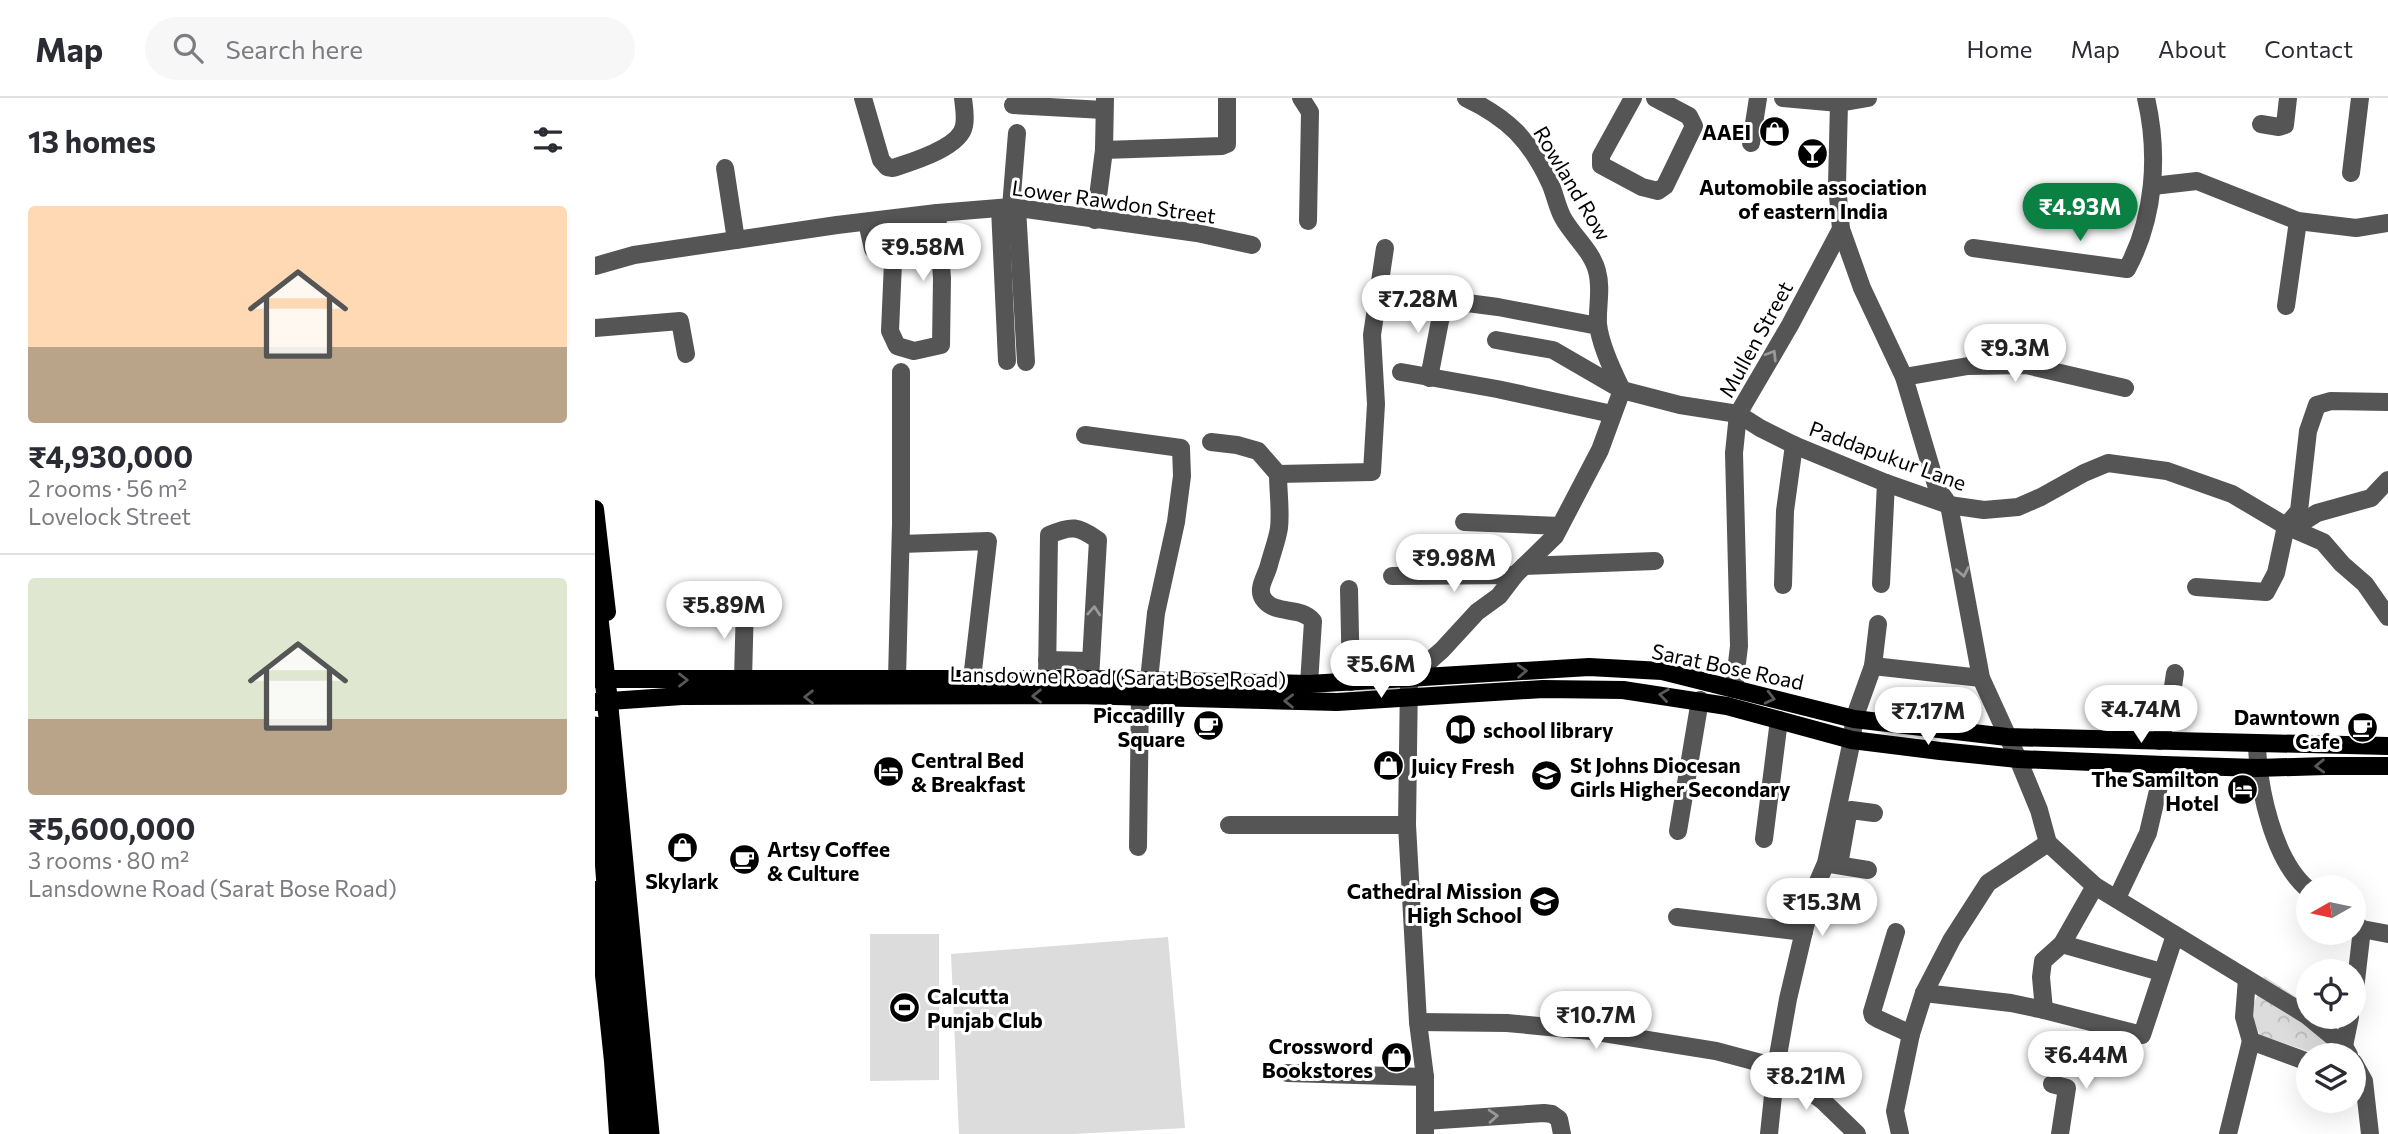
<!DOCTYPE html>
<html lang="en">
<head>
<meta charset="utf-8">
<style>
  body { margin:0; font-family:Commissioner,sans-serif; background:#f7f7f7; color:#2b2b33; height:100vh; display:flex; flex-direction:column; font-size:26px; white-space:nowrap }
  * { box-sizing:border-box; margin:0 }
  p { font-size:23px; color:#7c7c81 }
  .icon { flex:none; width:38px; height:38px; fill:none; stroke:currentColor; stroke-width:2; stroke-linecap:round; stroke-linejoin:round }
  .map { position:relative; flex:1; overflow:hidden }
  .side { display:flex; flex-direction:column; background:#fff; width:595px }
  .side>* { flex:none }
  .needle { width:46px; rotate:261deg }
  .buttons { position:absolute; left:1701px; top:777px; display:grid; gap:14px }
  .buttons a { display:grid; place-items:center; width:70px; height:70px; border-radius:50%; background:#fff; box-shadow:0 7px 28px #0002; font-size:35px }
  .price { position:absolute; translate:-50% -60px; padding:0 16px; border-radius:24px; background:#fff; color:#222; font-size:23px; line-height:46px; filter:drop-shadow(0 2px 4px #0008) }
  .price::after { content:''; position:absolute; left:50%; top:42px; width:21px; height:16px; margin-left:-10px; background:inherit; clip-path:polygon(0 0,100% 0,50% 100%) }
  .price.on { background:#0b8043; color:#fff }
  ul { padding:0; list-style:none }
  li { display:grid; align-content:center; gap:14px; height:371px; padding:0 28px }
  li+li { border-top:2px solid #e1e1e2 }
  li span { display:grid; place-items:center; height:217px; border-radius:7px; color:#555 }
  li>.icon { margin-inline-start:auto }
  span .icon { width:126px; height:126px; fill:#fffc; stroke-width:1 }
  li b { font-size:30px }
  h2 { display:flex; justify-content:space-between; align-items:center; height:84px; padding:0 28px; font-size:30px }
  header { display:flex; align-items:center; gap:42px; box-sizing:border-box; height:98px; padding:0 35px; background:#fff; border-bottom:2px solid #e1e1e2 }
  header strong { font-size:33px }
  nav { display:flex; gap:38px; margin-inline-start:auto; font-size:24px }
  .search { width:490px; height:63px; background:#f7f7f7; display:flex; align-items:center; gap:18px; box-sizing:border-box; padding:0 24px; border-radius:38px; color:#7c7c81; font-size:26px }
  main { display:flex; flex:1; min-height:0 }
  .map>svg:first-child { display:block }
  .park { fill:url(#park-crowns) }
  .pitch { fill:#dcdcdc }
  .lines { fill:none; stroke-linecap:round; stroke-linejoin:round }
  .minor { stroke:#555; stroke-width:18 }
  .major { stroke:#000; stroke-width:18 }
  .highway { stroke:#000; stroke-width:21 }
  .oneway { stroke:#999 }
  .oneway2 { stroke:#595959 }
  .labels { text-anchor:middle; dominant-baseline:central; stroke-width:6; stroke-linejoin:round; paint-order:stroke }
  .poi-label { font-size:21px; font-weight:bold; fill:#000; stroke:#fff; text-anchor:end }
  .street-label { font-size:21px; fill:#000; stroke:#fff }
</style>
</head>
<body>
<header>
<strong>Map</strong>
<div class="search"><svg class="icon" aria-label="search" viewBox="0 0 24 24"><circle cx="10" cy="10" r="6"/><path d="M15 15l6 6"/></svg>Search here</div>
<nav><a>Home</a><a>Map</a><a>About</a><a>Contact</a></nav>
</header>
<main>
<section class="side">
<h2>13 homes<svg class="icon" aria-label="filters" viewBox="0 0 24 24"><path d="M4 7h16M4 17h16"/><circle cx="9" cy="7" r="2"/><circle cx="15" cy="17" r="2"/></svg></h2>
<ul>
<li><span style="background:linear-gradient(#ffd9b3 65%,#b9a48a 0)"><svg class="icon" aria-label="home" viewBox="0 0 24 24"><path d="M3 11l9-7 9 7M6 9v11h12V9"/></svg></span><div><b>₹4,930,000</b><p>2 rooms · 56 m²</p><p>Lovelock Street</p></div></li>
<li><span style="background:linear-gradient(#dfe7d0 65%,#b9a48a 0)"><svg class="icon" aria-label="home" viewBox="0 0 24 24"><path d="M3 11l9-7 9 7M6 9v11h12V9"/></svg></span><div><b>₹5,600,000</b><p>3 rooms · 80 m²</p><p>Lansdowne Road (Sarat Bose Road)</p></div></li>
</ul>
</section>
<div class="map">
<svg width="1793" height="1036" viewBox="0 0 1793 1036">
  <defs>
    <pattern id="park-crowns" width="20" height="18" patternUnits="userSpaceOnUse" patternTransform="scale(1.75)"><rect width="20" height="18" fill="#dcdcdc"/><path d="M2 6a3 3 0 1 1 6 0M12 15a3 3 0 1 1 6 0" fill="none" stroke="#bbb"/></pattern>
  </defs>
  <rect width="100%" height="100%" fill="#fff"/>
  <polygon class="park" points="1669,878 1713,907 1713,919 1728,919 1747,943 1753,957 1724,957 1665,937 1655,917"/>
  <g class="pitch">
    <polygon points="275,836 344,836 344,982 275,983"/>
    <polygon points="573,839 590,1030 478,1036 364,1036 356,856"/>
  </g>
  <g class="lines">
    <g class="minor">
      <path d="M268,0l18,62 6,7 6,1c18,-6 67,-20 71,-42 2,-9 0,-19 -1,-28"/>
      <polyline points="706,0 715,14 713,123"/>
      <polyline points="1038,0 1006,58 1006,67 1047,89 1063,93 1070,88 1099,28 1094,18 1060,0"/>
      <polyline points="1188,0 1244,5 1273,0"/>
      <polyline points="418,7 509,12"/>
      <polyline points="1666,26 1684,29 1690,27 1693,0"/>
      <polyline points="1156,45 1163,0"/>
      <polyline points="509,52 627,48 632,46 632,0"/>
      <polyline points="130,70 141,142"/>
      <polyline points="1756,75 1765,0"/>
      <polyline points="1558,88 1602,83 1703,123 1761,130 1793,125"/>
      <polyline points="416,109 422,35"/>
      <polyline points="405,110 412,263"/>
      <polyline points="422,110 431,264"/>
      <polyline points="500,122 509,52 510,0"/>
      <polyline points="272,124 278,151 298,164 295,233 302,248 319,253 346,247 347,180 342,115"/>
      <polyline points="1246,131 1267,190 1309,279 1342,390 1354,407 1386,580 1423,661 1444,712 1453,745 1500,788 1713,918"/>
      <path d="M1378,150l154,21c28,-52 32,-115 19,-171"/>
      <polyline points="0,168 39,157 242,127 342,115 416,109 602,135 657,147"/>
      <polyline points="1691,208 1703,123"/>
      <polyline points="0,230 85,223 91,256"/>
      <polyline points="901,242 958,252 1027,292 1085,307 1143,316 1165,330 1199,347 1291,385 1354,407 1389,412 1423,409 1446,399 1489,375 1513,365 1572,373 1637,396 1691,428 1728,444 1747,466 1770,486 1793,519"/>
      <polyline points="806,274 902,291 1017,316"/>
      <polyline points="1309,279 1373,268 1431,267 1530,290"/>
      <polyline points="834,280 849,202 903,209 1003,228"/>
      <polyline points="490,337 586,350 587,378 581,424 561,515 554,582"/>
      <path d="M616,344l26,3 21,6 20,23c0,17 3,37 1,54 -2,13 -7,25 -10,37 -3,12 -14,25 -4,36 12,14 36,5 48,20l-4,63"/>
      <polyline points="683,376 777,374 781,306 777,237 790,150"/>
      <polyline points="869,424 965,428"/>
      <polyline points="1698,430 1722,415 1776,400 1793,382"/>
      <polyline points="306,446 393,443 377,581"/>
      <polyline points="929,468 1060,463"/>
      <polyline points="797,478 920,477"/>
      <polyline points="1286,486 1291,385"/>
      <polyline points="1188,487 1190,413 1199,347"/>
      <polyline points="1601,489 1671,494 1681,475 1691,428 1704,413 1713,333 1722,307 1736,303 1793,304"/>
      <polyline points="754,491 756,584"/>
      <polyline points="452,562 495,563"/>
      <polyline points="1278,568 1386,580"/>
      <polyline points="302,580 306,426 306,274"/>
      <path d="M452,581l2,-144c23,-10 29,-9 49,5l-8,139"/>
      <polyline points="148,582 150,505"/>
      <polyline points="1139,591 1144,548 1139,355 1143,316 1195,227 1246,131 1242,87 1244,5"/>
      <polyline points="1565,643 1576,603 1580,575"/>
      <path d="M1662,645c1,44 16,117 51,146"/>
      <polyline points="634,727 812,727"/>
      <polyline points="1083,733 1105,602"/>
      <polyline points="1169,741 1184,622"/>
      <polyline points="543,749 545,598"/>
      <polyline points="1235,766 1273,772"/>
      <polyline points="1244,767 1253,716 1256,712 1279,715"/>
      <polyline points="1522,800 1553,735 1569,667"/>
      <polyline points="1082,819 1209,834"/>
      <polyline points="1759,825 1767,831 1793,836"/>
      <polyline points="1301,834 1277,914 1278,918 1283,921 1316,936"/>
      <polyline points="1467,846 1566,874"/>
      <polyline points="1652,881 1649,919 1656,943 1713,964"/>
      <polyline points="1329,895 1416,905 1449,912 1446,879 1448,863 1467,846 1500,788"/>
      <polyline points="1759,900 1767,831"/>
      <polyline points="1449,912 1547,937 1580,837"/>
      <polyline points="1714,919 1749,948 1754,957"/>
      <polyline points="823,924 912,925 996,933 1121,953 1181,969 1228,1003 1262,1036"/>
      <polyline points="1749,948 1755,919"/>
      <polyline points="1759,965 1769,983 1775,1036"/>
      <polyline points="692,975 830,979"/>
      <polyline points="1457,986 1472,990 1465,1036"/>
      <polyline points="830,1023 949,1015 957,1016 964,1021 967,1036"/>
      <path d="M830,1036v-57l-7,-55 -11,-197 2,-146 33,-29 35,-38 22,-16 16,-21 40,-39 45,-86 22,-60c-9,-18 -22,-46 -24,-66 -1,-18 4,-35 -1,-53 -5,-20 -24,-35 -34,-53 -6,-11 -8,-24 -13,-35 -20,-43 -42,-65 -84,-85"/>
      <polyline points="1174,1036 1181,969 1193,901 1218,795 1231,765 1257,642 1259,621 1278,568 1283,526"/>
      <polyline points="1305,1036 1300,1013 1316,936 1329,895 1357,841 1393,785 1453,745"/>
      <polyline points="1633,1036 1656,943"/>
    </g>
    <g class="major">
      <polyline points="0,411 12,514"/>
      <polyline points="0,581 495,581 714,586 994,569 1067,573 1259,621 1412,639 1793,648"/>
      <polyline points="0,604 87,598 482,597 742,604 948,591 1028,592 1132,608 1257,642 1345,653 1423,661 1569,667 1662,670 1731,668 1793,668"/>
      <polyline points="0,792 18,963 23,1036"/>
    </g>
    <g class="highway">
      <polyline points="0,495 12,599 54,1036"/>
      <polyline points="0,629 16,840 36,1036"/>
    </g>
  </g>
  <defs><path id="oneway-chevron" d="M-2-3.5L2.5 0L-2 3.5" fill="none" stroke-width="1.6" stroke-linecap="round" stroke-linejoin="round" transform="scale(1.75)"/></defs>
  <g class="oneway">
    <use href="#oneway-chevron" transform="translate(1177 257) rotate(-58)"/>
    <use href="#oneway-chevron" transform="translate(1368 474) rotate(79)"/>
    <use href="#oneway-chevron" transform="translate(499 513) rotate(-86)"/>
    <use href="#oneway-chevron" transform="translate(898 1018) rotate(-4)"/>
  </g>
  <g class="oneway2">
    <use href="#oneway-chevron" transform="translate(927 573) rotate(-3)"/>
    <use href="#oneway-chevron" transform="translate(88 582)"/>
    <use href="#oneway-chevron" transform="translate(1069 597) rotate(-172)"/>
    <use href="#oneway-chevron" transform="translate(442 598) rotate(179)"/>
    <use href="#oneway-chevron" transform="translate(214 599) rotate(-180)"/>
    <use href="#oneway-chevron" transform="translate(1175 600) rotate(14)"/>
    <use href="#oneway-chevron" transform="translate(694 603) rotate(-179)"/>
    <use href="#oneway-chevron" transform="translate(1725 668) rotate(179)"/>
  </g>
  <defs>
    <symbol id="shop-disc" viewBox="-11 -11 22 22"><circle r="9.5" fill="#000" stroke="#fff"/><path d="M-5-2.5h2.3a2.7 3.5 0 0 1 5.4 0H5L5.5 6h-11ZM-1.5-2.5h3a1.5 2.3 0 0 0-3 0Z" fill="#fff"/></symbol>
    <symbol id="bar-disc" viewBox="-11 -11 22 22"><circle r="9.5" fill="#000" stroke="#fff"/><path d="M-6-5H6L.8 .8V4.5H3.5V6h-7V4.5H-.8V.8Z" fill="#fff"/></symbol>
    <symbol id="cafe-disc" viewBox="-11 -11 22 22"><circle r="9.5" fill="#000" stroke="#fff"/><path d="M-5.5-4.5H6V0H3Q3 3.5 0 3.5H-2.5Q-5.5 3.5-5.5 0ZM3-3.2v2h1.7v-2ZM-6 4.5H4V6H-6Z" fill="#fff"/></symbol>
    <symbol id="library-disc" viewBox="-11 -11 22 22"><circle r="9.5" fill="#000" stroke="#fff"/><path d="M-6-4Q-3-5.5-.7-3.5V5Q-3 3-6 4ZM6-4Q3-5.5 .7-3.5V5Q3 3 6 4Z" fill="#fff"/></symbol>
    <symbol id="hotel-disc" viewBox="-11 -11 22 22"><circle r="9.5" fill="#000" stroke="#fff"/><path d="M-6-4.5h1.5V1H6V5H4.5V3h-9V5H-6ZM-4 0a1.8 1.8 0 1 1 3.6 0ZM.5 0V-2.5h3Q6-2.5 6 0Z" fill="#fff"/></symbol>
    <symbol id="school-disc" viewBox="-11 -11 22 22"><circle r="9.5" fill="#000" stroke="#fff"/><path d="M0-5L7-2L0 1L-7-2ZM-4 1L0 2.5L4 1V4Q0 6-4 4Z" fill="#fff"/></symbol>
    <symbol id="stadium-disc" viewBox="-11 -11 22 22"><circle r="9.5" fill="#000" stroke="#fff"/><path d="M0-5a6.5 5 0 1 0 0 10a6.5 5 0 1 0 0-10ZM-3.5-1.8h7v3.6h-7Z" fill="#fff"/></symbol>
  </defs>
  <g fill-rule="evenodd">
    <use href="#shop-disc" x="1162" y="16" width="35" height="35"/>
    <use href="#bar-disc" x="1200" y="38" width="35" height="35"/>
    <use href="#cafe-disc" x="596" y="610" width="35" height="35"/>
    <use href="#cafe-disc" x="1750" y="612" width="35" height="35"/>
    <use href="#library-disc" x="848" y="614" width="35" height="35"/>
    <use href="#shop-disc" x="776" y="650" width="35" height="35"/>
    <use href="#hotel-disc" x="276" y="656" width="35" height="35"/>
    <use href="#school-disc" x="934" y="660" width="35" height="35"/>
    <use href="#hotel-disc" x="1630" y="674" width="35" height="35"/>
    <use href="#shop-disc" x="70" y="732" width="35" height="35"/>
    <use href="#cafe-disc" x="132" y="744" width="35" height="35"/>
    <use href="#school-disc" x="932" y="786" width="35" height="35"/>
    <use href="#stadium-disc" x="292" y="892" width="35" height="35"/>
    <use href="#shop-disc" x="784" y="942" width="35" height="35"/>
  </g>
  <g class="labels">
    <g class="poi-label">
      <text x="1156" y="33">AAEI</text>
      <text x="1218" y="88" text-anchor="middle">Automobile association<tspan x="1218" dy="24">of eastern India</tspan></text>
      <text x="590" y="616">Piccadilly<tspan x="590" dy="24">Square</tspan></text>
      <text x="1745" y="618">Dawntown<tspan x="1745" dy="24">Cafe</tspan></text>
      <text x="888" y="631" text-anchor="start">school library</text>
      <text x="316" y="661" text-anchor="start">Central Bed<tspan x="316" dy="24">&amp; Breakfast</tspan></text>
      <text x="975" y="666" text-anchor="start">St Johns Diocesan<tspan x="975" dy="24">Girls Higher Secondary</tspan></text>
      <text x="816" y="667" text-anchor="start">Juicy Fresh</text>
      <text x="1624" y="680">The Samilton<tspan x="1624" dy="24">Hotel</tspan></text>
      <text x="172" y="750" text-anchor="start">Artsy Coffee<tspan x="172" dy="24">&amp; Culture</tspan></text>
      <text x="87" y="782" text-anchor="middle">Skylark</text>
      <text x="927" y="792">Cathedral Mission<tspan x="927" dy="24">High School</tspan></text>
      <text x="332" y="897" text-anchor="start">Calcutta<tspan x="332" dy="24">Punjab Club</tspan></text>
      <text x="778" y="947">Crossword<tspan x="778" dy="24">Bookstores</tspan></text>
    </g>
    <g class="street-label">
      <text transform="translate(978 85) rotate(59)">Rowland Row</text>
      <text transform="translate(519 103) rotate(8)">Lower Rawdon Street</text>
      <text transform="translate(1160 241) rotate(-61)">Mullen Street</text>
      <text transform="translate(1293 357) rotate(20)">Paddapukur Lane</text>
      <text transform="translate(1133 568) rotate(12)">Sarat Bose Road</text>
      <text transform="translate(523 578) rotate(1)">Lansdowne Road (Sarat Bose Road)</text>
    </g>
  </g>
</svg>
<div class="buttons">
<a><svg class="needle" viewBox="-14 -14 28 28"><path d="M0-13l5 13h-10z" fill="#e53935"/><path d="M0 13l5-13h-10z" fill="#7c7c81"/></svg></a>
<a><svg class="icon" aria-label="locate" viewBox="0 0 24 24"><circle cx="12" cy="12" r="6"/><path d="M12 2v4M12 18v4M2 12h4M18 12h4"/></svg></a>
<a><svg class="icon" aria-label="layers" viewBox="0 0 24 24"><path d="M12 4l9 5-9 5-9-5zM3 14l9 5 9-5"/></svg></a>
</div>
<b class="price on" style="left:1485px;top:145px">₹4.93M</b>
<b class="price" style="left:328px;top:185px">₹9.58M</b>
<b class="price" style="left:823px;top:237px">₹7.28M</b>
<b class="price" style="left:1420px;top:286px">₹9.3M</b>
<b class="price" style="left:859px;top:496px">₹9.98M</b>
<b class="price" style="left:129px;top:543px">₹5.89M</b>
<b class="price" style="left:786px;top:602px">₹5.6M</b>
<b class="price" style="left:1546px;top:647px">₹4.74M</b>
<b class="price" style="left:1333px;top:649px">₹7.17M</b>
<b class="price" style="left:1227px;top:840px">₹15.3M</b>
<b class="price" style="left:1001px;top:953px">₹10.7M</b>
<b class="price" style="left:1491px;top:993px">₹6.44M</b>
<b class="price" style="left:1211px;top:1014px">₹8.21M</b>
</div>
</main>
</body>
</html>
